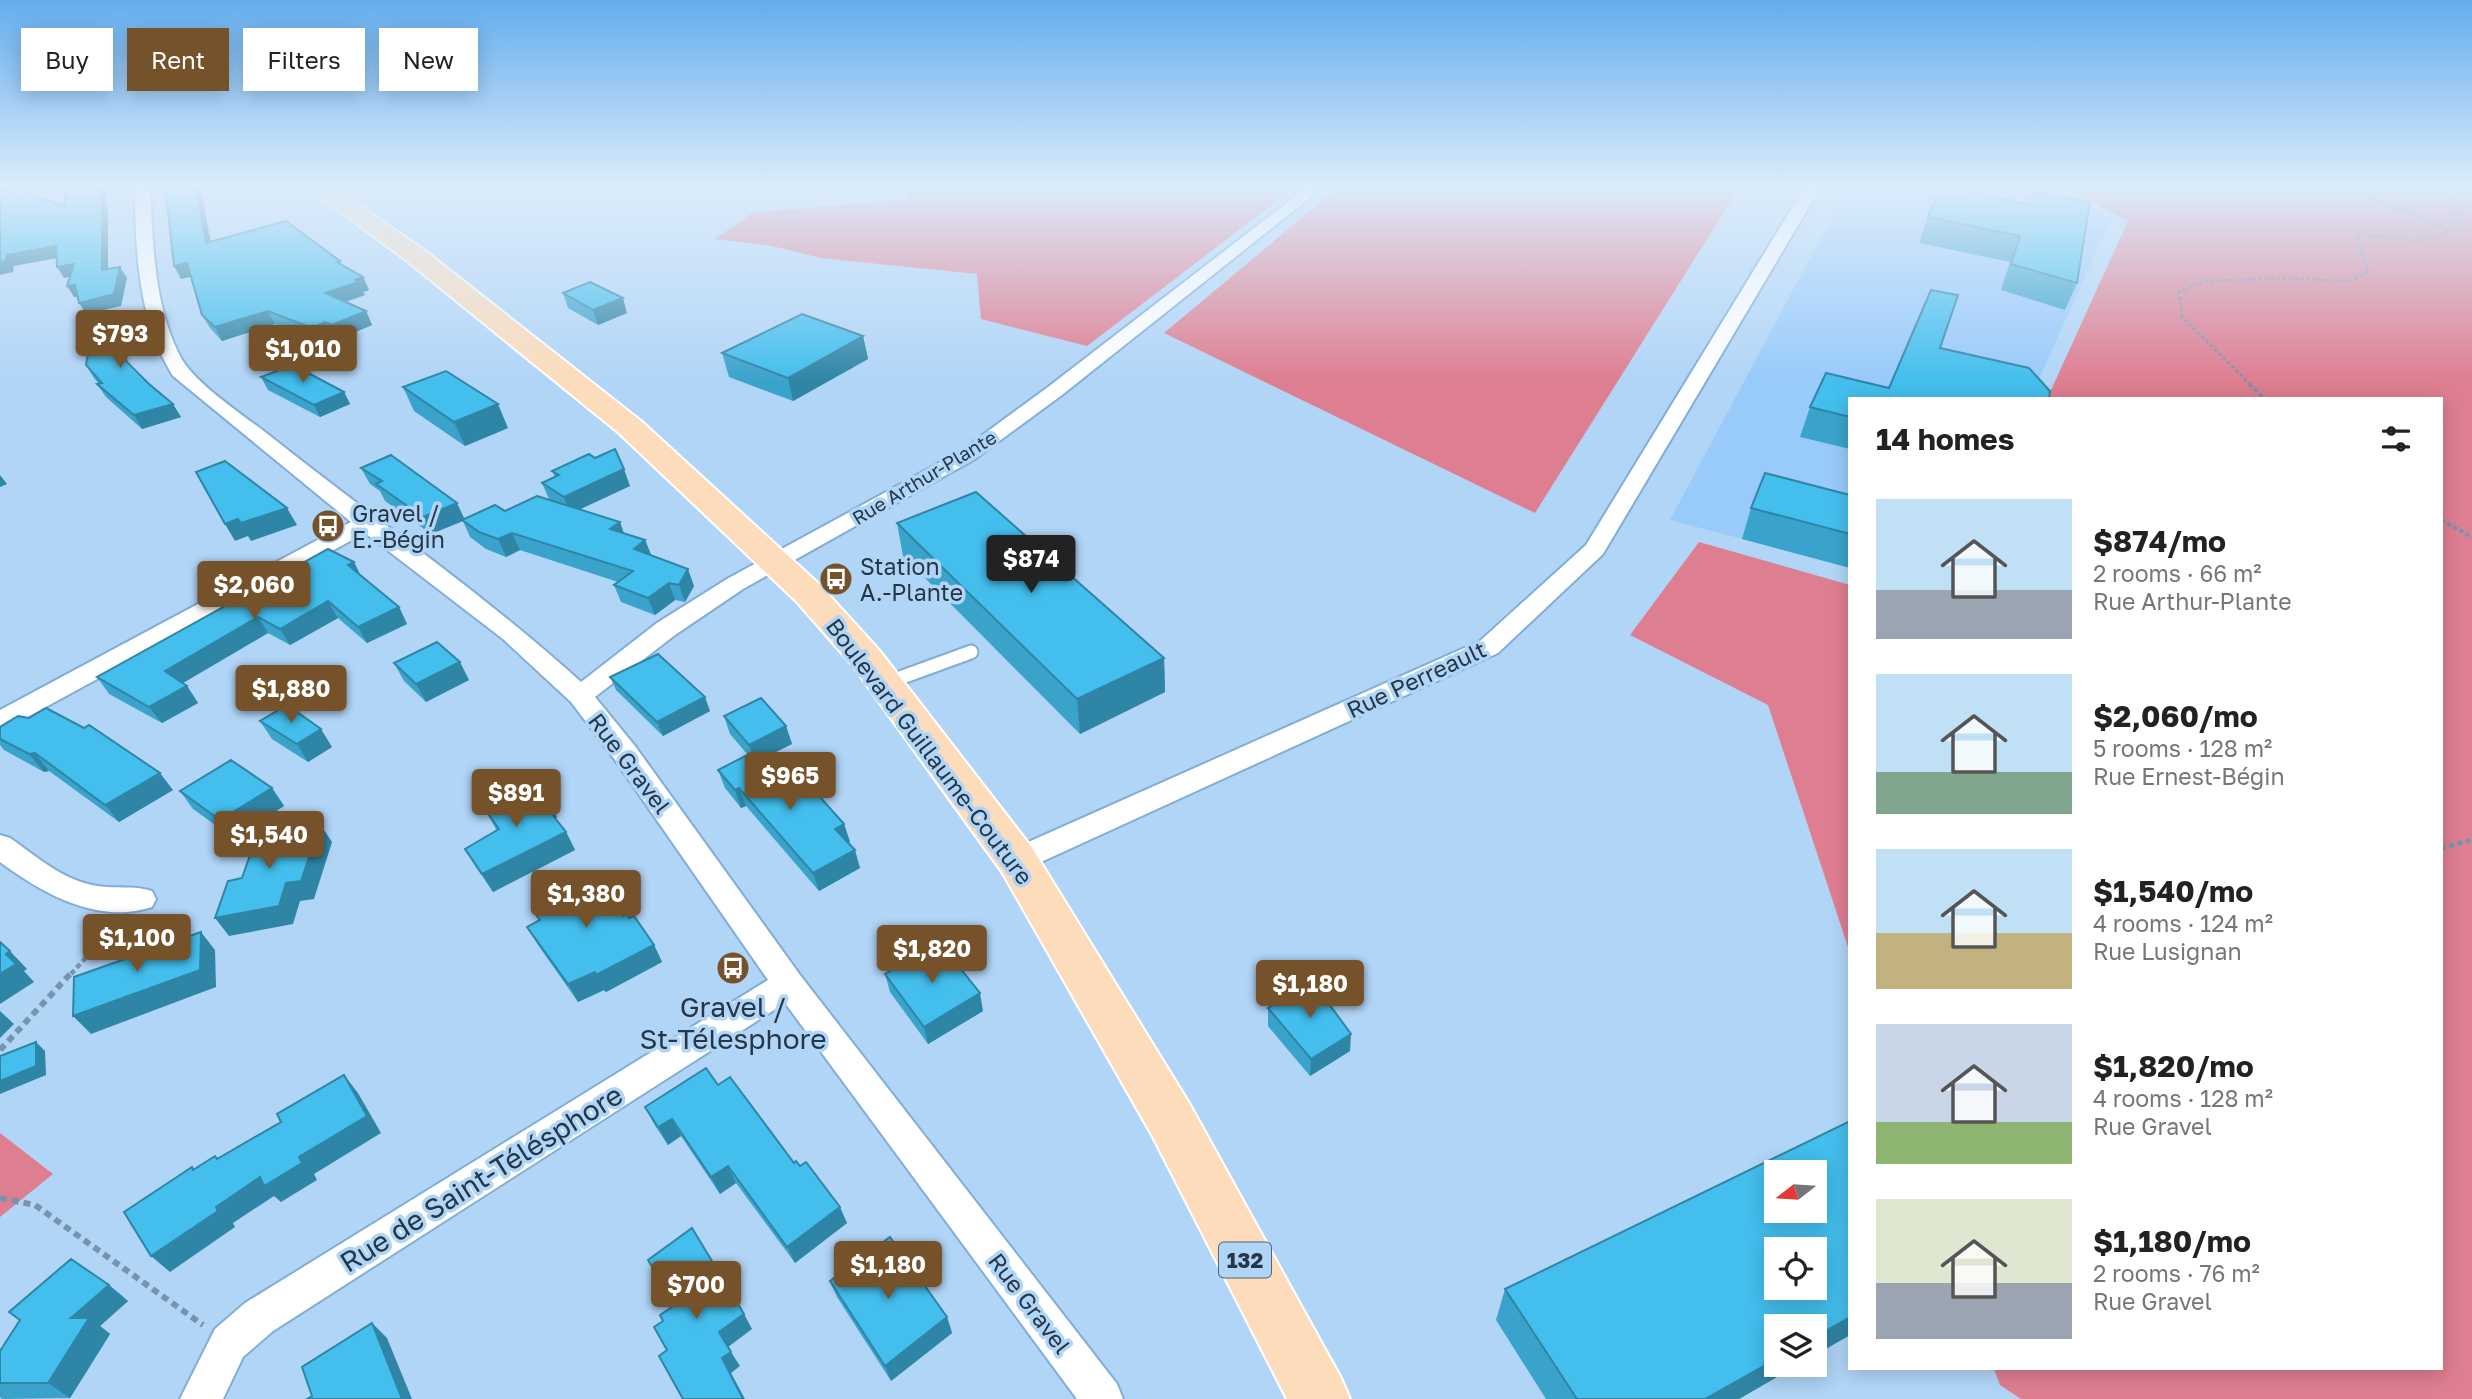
<!DOCTYPE html>
<html lang="en">
<head>
<meta charset="utf-8">
<style>
  body { margin:0; font-family:"Golos Text",sans-serif; background:#f6f6f6; color:#222; height:100vh; display:flex; flex-direction:column; font-size:26px; white-space:nowrap }
  * { box-sizing:border-box; margin:0 }
  p { font-size:23px; color:#767676 }
  .icon { flex:none; width:38px; height:38px; fill:none; stroke:currentColor; stroke-width:2; stroke-linecap:round; stroke-linejoin:round }
  .map { position:relative; flex:1; overflow:hidden }
  .side { position:absolute; left:1848px; top:397px; width:595px; height:973px; display:flex; flex-direction:column; background:#fff; border-radius:0px; box-shadow:0 4px 18px #0003 }
  .side>* { flex:none }
  .guide { position:absolute; left:21px; top:28px; width:665px; height:63px; display:flex; gap:14px }
  .needle { width:46px; rotate:253deg }
  .buttons { position:absolute; left:1764px; top:1160px; display:grid; gap:14px }
  .buttons a { display:grid; place-items:center; width:63px; height:63px; border-radius:0px; background:#fff; box-shadow:0 4px 18px #0003; font-size:35px }
  .price { position:absolute; translate:-50% -60px; padding:0 16px; border-radius:7px; background:#75522a; color:#fff; font-size:23px; line-height:46px; filter:drop-shadow(0 2px 4px #0008) }
  .price::after { content:''; position:absolute; left:50%; top:42px; width:21px; height:16px; margin-left:-10px; background:inherit; clip-path:polygon(0 0,100% 0,50% 100%) }
  .price.active { background:#222; color:#fff }
  ul { padding:0; list-style:none }
  li { display:flex; align-items:center; gap:21px; height:175px; padding:0 28px }
  li span { display:grid; place-items:center; flex:none; width:196px; height:140px; border-radius:0px; color:#555 }
  li>.icon { margin-inline-start:auto }
  span .icon { width:84px; height:84px; fill:#fffc; stroke-width:1 }
  li b { font-size:30px }
  h2 { display:flex; justify-content:space-between; align-items:center; height:84px; padding:0 28px; font-size:30px }
  .chip { padding:0 24px; border-radius:0px; background:#fff; box-shadow:0 4px 18px #0003; font-size:24px; line-height:63px }
  .chip.active { background:#75522a; color:#fff }
  .map>svg:first-child { display:block }
  .built { fill:#98cafa }
  .green { fill:#de7e91 }
  .lines { fill:none; stroke-linecap:round; stroke-linejoin:round }
  .service-casing { stroke:#81add6; stroke-width:17 }
  .minor-casing { stroke:#81add6; stroke-width:4 }
  .primary-casing { stroke:#fff; stroke-width:4 }
  .path-far3 { stroke:#7793ae; stroke-width:2.5; stroke-dasharray:3.5 2.5; stroke-linecap:butt }
  .path-far2 { stroke:#7793ae; stroke-width:3.5; stroke-dasharray:4.5 2.5; stroke-linecap:butt }
  .path-far1 { stroke:#7793ae; stroke-width:4.5; stroke-dasharray:5 3.5; stroke-linecap:butt }
  .path { stroke:#7793ae; stroke-width:6; stroke-dasharray:7 5; stroke-linecap:butt }
  .service { stroke:#fff; stroke-width:13 }
  .minor { fill:#fff; fill-rule:evenodd }
  .primary { fill:#fcdcbb; fill-rule:evenodd }
  .wall { fill:#3aa3cc; fill-rule:evenodd }
  .shaded-wall { fill:#2f85a6 }
  .building { fill:#43beed; stroke:#2f85a6; stroke-width:2; fill-rule:evenodd }
  .labels { text-anchor:middle; dominant-baseline:central; stroke-width:7; stroke-linejoin:round; paint-order:stroke }
  .far-street-label { font-size:19px; fill:#253747; stroke:#b1d5f7 }
  .shield { fill:#b1d5f7; stroke:#4f667c; stroke-width:2 }
  .shield-label { font-size:21px; font-weight:bold; fill:#253747 }
  .poi-label { font-size:23px; fill:#253747; stroke:#b1d5f7; text-anchor:start }
  .street-label { font-size:23px; fill:#253747; stroke:#b1d5f7 }
  .near-poi-label { font-size:28px; fill:#253747; stroke:#b1d5f7 }
  .near-street-label { font-size:28px; fill:#253747; stroke:#b1d5f7 }
</style>
</head>
<body>
<div class="map">
<svg width="2472" height="1399" viewBox="0 0 2472 1399">
  <rect width="100%" height="100%" fill="#b1d5f7"/>
  <polygon class="built" points="1849,185 2045,185 2111,219 2030,399 1850,399 1850,567 1670,520"/>
  <g class="green">
    <polygon points="906,185 1298,185 1087,346 981,319 977,274 821,258 772,246 715,239 754,212 909,200"/>
    <polygon points="1341,185 1741,185 1535,513 1164,333"/>
    <polygon points="2058,185 2472,185 2472,1399 2021,1399 2000,1385 1994,1369 2441,1368 2441,399 2047,399 2128,221"/>
    <polygon points="1699,542 1850,585 1850,953 1768,705 1630,635"/>
    <polygon points="0,1133 53,1174 0,1217"/>
  </g>
  <g class="lines">
    <defs>
      <polyline id="service" points="886,683 971,652"/>
      <g id="minor">
        <polygon points="17,185 40,185 37,188 0,200 0,190"/>
        <path d="M135,185h15c3,56 3,119 30,171 14,28 68,62 94,83 102,81 210,155 307,243l76,-59 70,-44 234,-128 87,-64 262,-202h16l-264,210 -87,64 -232,130 -68,46 -80,62 40,49 165,229 317,409 6,15h-46l-292,-396 -512,328 -30,26 -20,42h-43l35,-70 30,-26 523,-323 -153,-220 -44,-58 -68,-63 -138,-106 -356,194 -9,3v-20l351,-188 -178,-146c-35,-56 -38,-126 -38,-191z"/>
        <polygon points="1806,185 1822,185 1603,554 1498,653 1028,868 1017,871 1006,868 1002,860 1006,852 1480,641 1586,545"/>
        <path d="M0,835l10,3c27,19 54,43 87,48 18,3 37,-1 55,5l4,8 -4,8c-55,18 -110,-14 -152,-45z"/>
      </g>
      <polygon id="primary" points="304,185 329,185 424,250 641,421 820,585 879,650 1032,848 1189,1103 1341,1378 1350,1399 1287,1399 1153,1137 1002,872 853,666 796,601 619,433 406,260"/>
    </defs>
    <use href="#service" class="service-casing"/>
    <use href="#minor" class="minor-casing"/>
    <use href="#primary" class="primary-casing"/>
    <g class="path-far3">
      <polyline points="2340,185 2451,230"/>
      <polyline points="2251,385 2182,317 2179,292 2204,281 2283,278 2351,281 2368,271 2357,234 2418,240 2464,228 2448,198 2472,194"/>
    </g>
    <g class="path-far2">
      <polyline points="2249,384 2265,399"/>
      <polyline points="2441,520 2472,537"/>
    </g>
    <g class="path-far1">
      <polyline points="2441,848 2472,840"/>
      <polyline points="71,974 116,925"/>
    </g>
    <g class="path">
      <polyline points="0,1050 72,972"/>
      <polyline points="0,1198 35,1205 203,1325"/>
    </g>
    <use href="#service" class="service"/>
    <use href="#minor" class="minor"/>
    <use href="#primary" class="primary"/>
  </g>
  <g class="wall">
    <polygon points="165,185 200,185 210,241 340,261 342,265 363,277 369,290 363,292 365,295 345,302 366,311 372,325 339,339 332,336 318,341 275,324 222,341 210,328 202,315 191,276 181,279"/>
    <polygon points="2034,192 2077,283 2065,310 2001,290 2010,262 1919,243 1928,217 2029,205"/>
    <polygon points="563,293 627,313 598,325 568,308"/>
    <polygon points="122,314 130,327 127,362 181,417 142,429 106,397 97,384 99,384 94,378 86,365"/>
    <polygon points="863,336 868,359 793,401 729,377 722,353"/>
    <polygon points="1940,348 2029,368 1850,399 1850,449 1800,437 1810,407 1889,388"/>
    <polygon points="261,377 344,392 350,404 320,417 268,390"/>
    <polygon points="403,387 508,428 465,446 414,411"/>
    <polygon points="361,468 465,519 551,501 549,499 542,483 555,477 552,471 630,486 580,509 624,533 645,540 651,555 694,586 685,602 675,600 655,615 621,602 614,585 618,582 520,550 506,557 486,549 470,537 463,521 431,534 385,501 380,491 370,484"/>
    <polygon points="1850,495 1850,568 1742,539 1751,508"/>
    <polygon points="897,523 1164,658 1165,692 1080,734 903,556"/>
    <polygon points="354,562 361,576 399,607 407,624 367,643 338,618 290,645 268,633 183,683 187,686 198,703 162,723 109,694 97,677"/>
    <polygon points="394,663 469,680 426,702 404,681"/>
    <polygon points="610,677 710,711 663,736 616,690"/>
    <polygon points="724,716 786,726 792,744 764,758 795,794 844,824 850,842 848,843 860,868 819,891 746,806 741,808 725,788 718,770 748,755 730,734"/>
    <polygon points="260,721 332,747 308,762 272,739"/>
    <polygon points="0,727 173,790 119,822 49,771 44,772 4,750 0,745"/>
    <polygon points="272,788 284,806 233,838 193,809 180,791"/>
    <polygon points="548,799 557,817 555,818 566,832 575,850 493,892 476,867 465,849 497,831 484,808"/>
    <polygon points="540,897 629,918 654,945 662,962 606,992 604,990 578,1002 538,945 527,927 539,921 534,912 545,906"/>
    <polygon points="885,974 983,1011 928,1044 890,992"/>
    <polygon points="1268,1008 1350,1051 1310,1076 1268,1026"/>
    <polygon points="718,1085 794,1163 847,1223 795,1263 736,1183 720,1194 681,1136 668,1145 654,1124 645,1107"/>
    <path d="M1850,1121v214l-35,20v-29h-39v39h22l-59,34h-193l-50,-79 9,-31zM1776,1172h39v39h-39zM1776,1250h39v38h-39z"/>
    <polygon points="830,1281 947,1317 952,1333 891,1381 837,1297"/>
    <polygon points="109,1285 128,1301 100,1326 110,1334 70,1398 2,1399 0,1397 0,1351 20,1320 9,1312"/>
  </g>
  <g class="shaded-wall">
    <polygon points="99,185 104,185 108,213 108,281 102,270"/>
    <polygon points="196,185 200,185 213,255 206,243"/>
    <polygon points="56,246 63,257 14,266 13,272 0,275 0,262 7,255"/>
    <polygon points="187,263 194,276 181,279 174,266"/>
    <polygon points="74,264 80,275 64,278 57,267"/>
    <polygon points="120,267 127,278 121,306 86,314 79,303"/>
    <polygon points="363,277 369,290 363,292 365,295 331,307 325,293"/>
    <polygon points="75,285 81,296 74,297 67,286"/>
    <polygon points="623,298 627,313 598,325 593,310"/>
    <polygon points="268,311 275,324 222,341 215,327"/>
    <polygon points="366,311 372,325 339,339 332,325"/>
    <polygon points="122,314 130,327 126,366 118,353"/>
    <polygon points="325,322 332,336 318,341 312,328"/>
    <polygon points="863,336 868,359 793,401 788,378"/>
    <polygon points="344,392 350,404 320,417 314,405"/>
    <polygon points="173,404 181,417 142,429 134,415"/>
    <polygon points="498,404 508,428 465,446 454,422"/>
    <polygon points="624,469 630,486 570,514 564,497"/>
    <polygon points="0,475 7,484 0,487"/>
    <polygon points="457,503 465,520 431,534 423,517"/>
    <polygon points="287,508 297,525 251,541 248,536 235,541 225,524 238,519"/>
    <polygon points="620,522 626,539 610,529"/>
    <polygon points="512,533 520,550 506,557 498,539"/>
    <polygon points="645,540 652,557 634,549"/>
    <polygon points="354,562 362,579 348,565"/>
    <polygon points="688,569 694,586 685,602 679,585"/>
    <polygon points="669,583 675,600 655,615 648,598"/>
    <polygon points="328,601 338,618 290,645 280,629"/>
    <polygon points="399,607 407,624 367,643 358,627"/>
    <polygon points="258,617 268,633 176,687 165,671"/>
    <polygon points="1164,658 1165,692 1080,734 1077,699"/>
    <polygon points="460,662 469,680 426,702 416,684"/>
    <polygon points="187,686 198,703 162,723 149,707"/>
    <polygon points="705,697 710,711 663,736 657,722"/>
    <polygon points="786,726 792,744 755,762 749,745"/>
    <polygon points="321,729 332,747 308,762 297,744"/>
    <polygon points="35,753 49,771 44,772 29,754"/>
    <polygon points="160,773 173,790 119,822 105,805"/>
    <polygon points="272,788 284,806 233,838 220,820"/>
    <polygon points="739,788 746,806 741,808 735,790"/>
    <polygon points="548,799 557,817 552,821 543,803"/>
    <polygon points="320,824 332,842 314,899 300,901 293,924 229,936 215,918 286,883"/>
    <polygon points="844,824 850,842 840,847 835,829"/>
    <polygon points="566,832 575,850 493,892 482,874"/>
    <polygon points="855,850 860,868 819,891 813,873"/>
    <polygon points="201,932 215,950 216,987 91,1034 73,1016"/>
    <polygon points="654,945 662,962 606,992 604,990 578,1002 568,984"/>
    <polygon points="10,951 27,969 24,971 34,982 0,1004 0,974 6,954"/>
    <polygon points="980,993 983,1011 928,1044 924,1027"/>
    <polygon points="0,1011 14,1024 0,1038"/>
    <polygon points="1351,1034 1350,1051 1310,1076 1311,1059"/>
    <polygon points="36,1042 45,1051 46,1075 0,1094 0,1081"/>
    <polygon points="344,1075 358,1093 381,1133 314,1174 317,1180 281,1202 274,1196 233,1223 235,1227 170,1272 151,1256 216,1207 260,1177 299,1157"/>
    <polygon points="672,1119 681,1136 668,1145 658,1127"/>
    <polygon points="728,1166 736,1183 720,1194 711,1177"/>
    <polygon points="840,1207 847,1223 795,1263 787,1247"/>
    <polygon points="109,1285 128,1301 100,1326 110,1334 70,1398 48,1383 71,1318"/>
    <polygon points="744,1314 752,1329 728,1347 719,1332"/>
    <polygon points="947,1317 952,1333 891,1381 885,1366"/>
    <polygon points="1850,1317 1850,1335 1815,1355 1815,1337"/>
    <polygon points="372,1323 387,1338 412,1399 402,1399"/>
    <polygon points="731,1352 740,1366 731,1373 745,1399 743,1399 722,1358"/>
    <polygon points="1776,1359 1776,1365 1798,1365 1739,1399 1705,1399"/>
  </g>
  <g class="building">
    <polygon points="66,185 99,185 102,202 102,270 120,267 114,294 79,303 75,285 67,286 74,264 57,267 56,246 7,255 6,261 0,262 0,190 2,189 12,193 20,190 64,206"/>
    <polygon points="165,185 196,185 206,243 286,221 340,261 337,262 363,277 355,280 359,282 325,293 366,311 332,325 325,322 312,328 268,311 215,327 202,315 187,263 174,266"/>
    <polygon points="1941,185 1945,185 2030,205 2034,192 2090,202 2077,283 2011,264 2020,236 1928,217"/>
    <polygon points="590,282 623,298 593,310 563,293"/>
    <polygon points="1931,290 1958,295 1940,348 2029,368 2050,391 2049,399 1850,399 1850,417 1810,407 1826,373 1889,388"/>
    <polygon points="122,314 118,353 149,384 173,404 134,415 97,384 102,383 86,365 94,320"/>
    <polygon points="802,314 863,336 788,378 722,353"/>
    <polygon points="293,365 344,392 314,405 261,377"/>
    <polygon points="446,371 498,404 454,422 403,387"/>
    <polygon points="615,449 624,469 564,497 542,483 559,475 552,471 589,454 595,458"/>
    <polygon points="391,455 457,503 423,517 376,484 382,481 361,468"/>
    <polygon points="225,461 287,508 241,523 238,519 225,524 196,472"/>
    <polygon points="1765,473 1850,495 1850,534 1751,508"/>
    <polygon points="976,492 1164,658 1077,699 897,523"/>
    <polygon points="537,496 620,522 610,529 645,540 634,549 688,569 679,585 669,583 648,598 614,585 633,571 512,533 498,539 479,532 462,520 495,505 505,511"/>
    <polygon points="328,549 354,562 348,565 399,607 358,627 328,601 280,629 258,617 165,671 187,686 149,707 97,677"/>
    <polygon points="437,642 460,662 416,684 394,663"/>
    <polygon points="658,654 705,697 657,722 610,677"/>
    <polygon points="761,698 786,726 749,745 724,716"/>
    <polygon points="287,705 321,729 297,744 260,721"/>
    <polygon points="46,708 84,728 89,725 160,773 105,805 35,753 29,754 0,739 0,727 18,716 29,718"/>
    <polygon points="757,750 795,794 812,788 844,824 835,829 855,850 813,873 739,788 735,790 718,770"/>
    <polygon points="231,760 272,788 220,820 180,791"/>
    <polygon points="536,783 548,799 543,803 566,832 482,874 465,849 499,829 484,808"/>
    <polygon points="320,824 301,881 286,883 279,906 215,918 228,881 242,878 257,835"/>
    <polygon points="588,872 623,916 627,914 629,918 634,916 654,945 596,975 595,972 568,984 527,927 540,920 534,912 546,905 540,897"/>
    <polygon points="201,932 200,970 73,1016 74,977"/>
    <polygon points="0,942 10,951 6,954 16,964 0,974"/>
    <polygon points="940,943 980,993 924,1027 885,974"/>
    <polygon points="1313,982 1351,1034 1311,1059 1268,1008"/>
    <polygon points="36,1042 36,1066 0,1081 0,1056"/>
    <polygon points="706,1068 718,1085 730,1077 794,1163 796,1161 800,1166 806,1162 840,1207 787,1247 728,1166 711,1177 672,1119 658,1127 645,1107"/>
    <polygon points="344,1075 367,1116 299,1157 302,1163 264,1186 260,1177 216,1207 218,1211 151,1256 124,1212 192,1167 193,1170 215,1156 217,1159 281,1122 277,1114"/>
    <path d="M1850,1121v196l-35,20v-11h-39v33l-71,40h-128l-72,-110zM1776,1172h39v39h-39zM1776,1250h39v38h-39z"/>
    <polygon points="692,1228 744,1314 719,1332 731,1352 722,1358 743,1399 683,1399 659,1356 667,1350 654,1327 663,1321 660,1315 675,1305 648,1260"/>
    <polygon points="890,1237 947,1317 885,1366 830,1281"/>
    <polygon points="71,1259 109,1285 71,1318 89,1318 48,1383 0,1383 0,1351 20,1320 9,1312"/>
    <polygon points="372,1323 402,1399 307,1399 312,1396 302,1367"/>
  </g>
  <linearGradient id="sky" x2="0" y2="1"><stop stop-color="#63adee"/><stop offset="0.49" stop-color="#dcecfb"/><stop offset="1" stop-color="#dcecfb" stop-opacity="0"/></linearGradient>
  <rect width="2472" height="381" fill="url(#sky)"/>
  <defs>
    <symbol id="bus-disc" viewBox="-11 -11 22 22"><circle r="9.5" fill="#75522a" stroke="#b1d5f7"/><path d="M-5-6H5V4H4V6H2V4H-2V6H-4V4H-5ZM-3.5-4V0h7V-4ZM-3.5 1.2v1.5H-2V1.2ZM2 1.2v1.5H3.5V1.2Z" fill="#fff"/></symbol>
  </defs>
  <g fill-rule="evenodd">
    <use href="#bus-disc" x="309" y="507" width="38" height="38"/>
    <use href="#bus-disc" x="817" y="560" width="38" height="38"/>
    <use href="#bus-disc" x="714" y="949" width="38" height="38"/>
  </g>
  <g class="labels">
    <g class="far-street-label">
      <text transform="translate(924 477) rotate(-31)">Rue Arthur-Plante</text>
    </g>
    <rect class="shield" x="1219" y="1242.5" width="52" height="35" rx="5"/>
    <g class="shield-label">
      <text x="1245" y="1260">132</text>
    </g>
    <g class="poi-label">
      <text x="352" y="513">Gravel /<tspan x="352" dy="26">E.-Bégin</tspan></text>
      <text x="860" y="566">Station<tspan x="860" dy="26">A.-Plante</tspan></text>
    </g>
    <g class="street-label">
      <text transform="translate(1416 679) rotate(-25)">Rue Perreault</text>
      <text transform="translate(930 751) rotate(53)">Boulevard Guillaume-Couture</text>
      <text transform="translate(630 763) rotate(53)">Rue Gravel</text>
      <text transform="translate(1030 1303) rotate(53)">Rue Gravel</text>
    </g>
    <g class="near-poi-label">
      <text x="733" y="1006">Gravel /<tspan x="733" dy="32">St-Télesphore</tspan></text>
    </g>
    <g class="near-street-label">
      <text transform="translate(481 1178) rotate(-32)">Rue de Saint-Télésphore</text>
    </g>
  </g>
</svg>
<div class="buttons">
<a><svg class="needle" viewBox="-14 -14 28 28"><path d="M0-13l5 13h-10z" fill="#e53935"/><path d="M0 13l5-13h-10z" fill="#767676"/></svg></a>
<a><svg class="icon" aria-label="locate" viewBox="0 0 24 24"><circle cx="12" cy="12" r="6"/><path d="M12 2v4M12 18v4M2 12h4M18 12h4"/></svg></a>
<a><svg class="icon" aria-label="layers" viewBox="0 0 24 24"><path d="M12 4l9 5-9 5-9-5zM3 14l9 5 9-5"/></svg></a>
</div>
<b class="price" style="left:120px;top:370px">$793</b>
<b class="price" style="left:303px;top:385px">$1,010</b>
<b class="price active" style="left:1031px;top:595px">$874</b>
<b class="price" style="left:254px;top:621px">$2,060</b>
<b class="price" style="left:291px;top:725px">$1,880</b>
<b class="price" style="left:790px;top:812px">$965</b>
<b class="price" style="left:516px;top:829px">$891</b>
<b class="price" style="left:269px;top:871px">$1,540</b>
<b class="price" style="left:586px;top:930px">$1,380</b>
<b class="price" style="left:137px;top:974px">$1,100</b>
<b class="price" style="left:932px;top:985px">$1,820</b>
<b class="price" style="left:1310px;top:1020px">$1,180</b>
<b class="price" style="left:888px;top:1301px">$1,180</b>
<b class="price" style="left:696px;top:1321px">$700</b>
<div class="guide">
<a class="chip">Buy</a>
<a class="chip active">Rent</a>
<a class="chip">Filters</a>
<a class="chip">New</a>
</div>
<section class="side">
<h2>14 homes<svg class="icon" aria-label="filters" viewBox="0 0 24 24"><path d="M4 7h16M4 17h16"/><circle cx="9" cy="7" r="2"/><circle cx="15" cy="17" r="2"/></svg></h2>
<ul>
<li><span style="background:linear-gradient(#bfe0f5 65%,#9aa5b1 0)"><svg class="icon" aria-label="home" viewBox="0 0 24 24"><path d="M3 11l9-7 9 7M6 9v11h12V9"/></svg></span><div><b>$874/mo</b><p>2 rooms · 66 m²</p><p>Rue Arthur-Plante</p></div></li>
<li><span style="background:linear-gradient(#bfe0f5 70%,#7fa58c 0)"><svg class="icon" aria-label="home" viewBox="0 0 24 24"><path d="M3 11l9-7 9 7M6 9v11h12V9"/></svg></span><div><b>$2,060/mo</b><p>5 rooms · 128 m²</p><p>Rue Ernest-Bégin</p></div></li>
<li><span style="background:linear-gradient(#bfe0f5 60%,#c2b280 0)"><svg class="icon" aria-label="home" viewBox="0 0 24 24"><path d="M3 11l9-7 9 7M6 9v11h12V9"/></svg></span><div><b>$1,540/mo</b><p>4 rooms · 124 m²</p><p>Rue Lusignan</p></div></li>
<li><span style="background:linear-gradient(#c9d6e8 70%,#8fb573 0)"><svg class="icon" aria-label="home" viewBox="0 0 24 24"><path d="M3 11l9-7 9 7M6 9v11h12V9"/></svg></span><div><b>$1,820/mo</b><p>4 rooms · 128 m²</p><p>Rue Gravel</p></div></li>
<li><span style="background:linear-gradient(#dfe7d0 60%,#9aa5b1 0)"><svg class="icon" aria-label="home" viewBox="0 0 24 24"><path d="M3 11l9-7 9 7M6 9v11h12V9"/></svg></span><div><b>$1,180/mo</b><p>2 rooms · 76 m²</p><p>Rue Gravel</p></div></li>
</ul>
</section>
</div>
</body>
</html>
